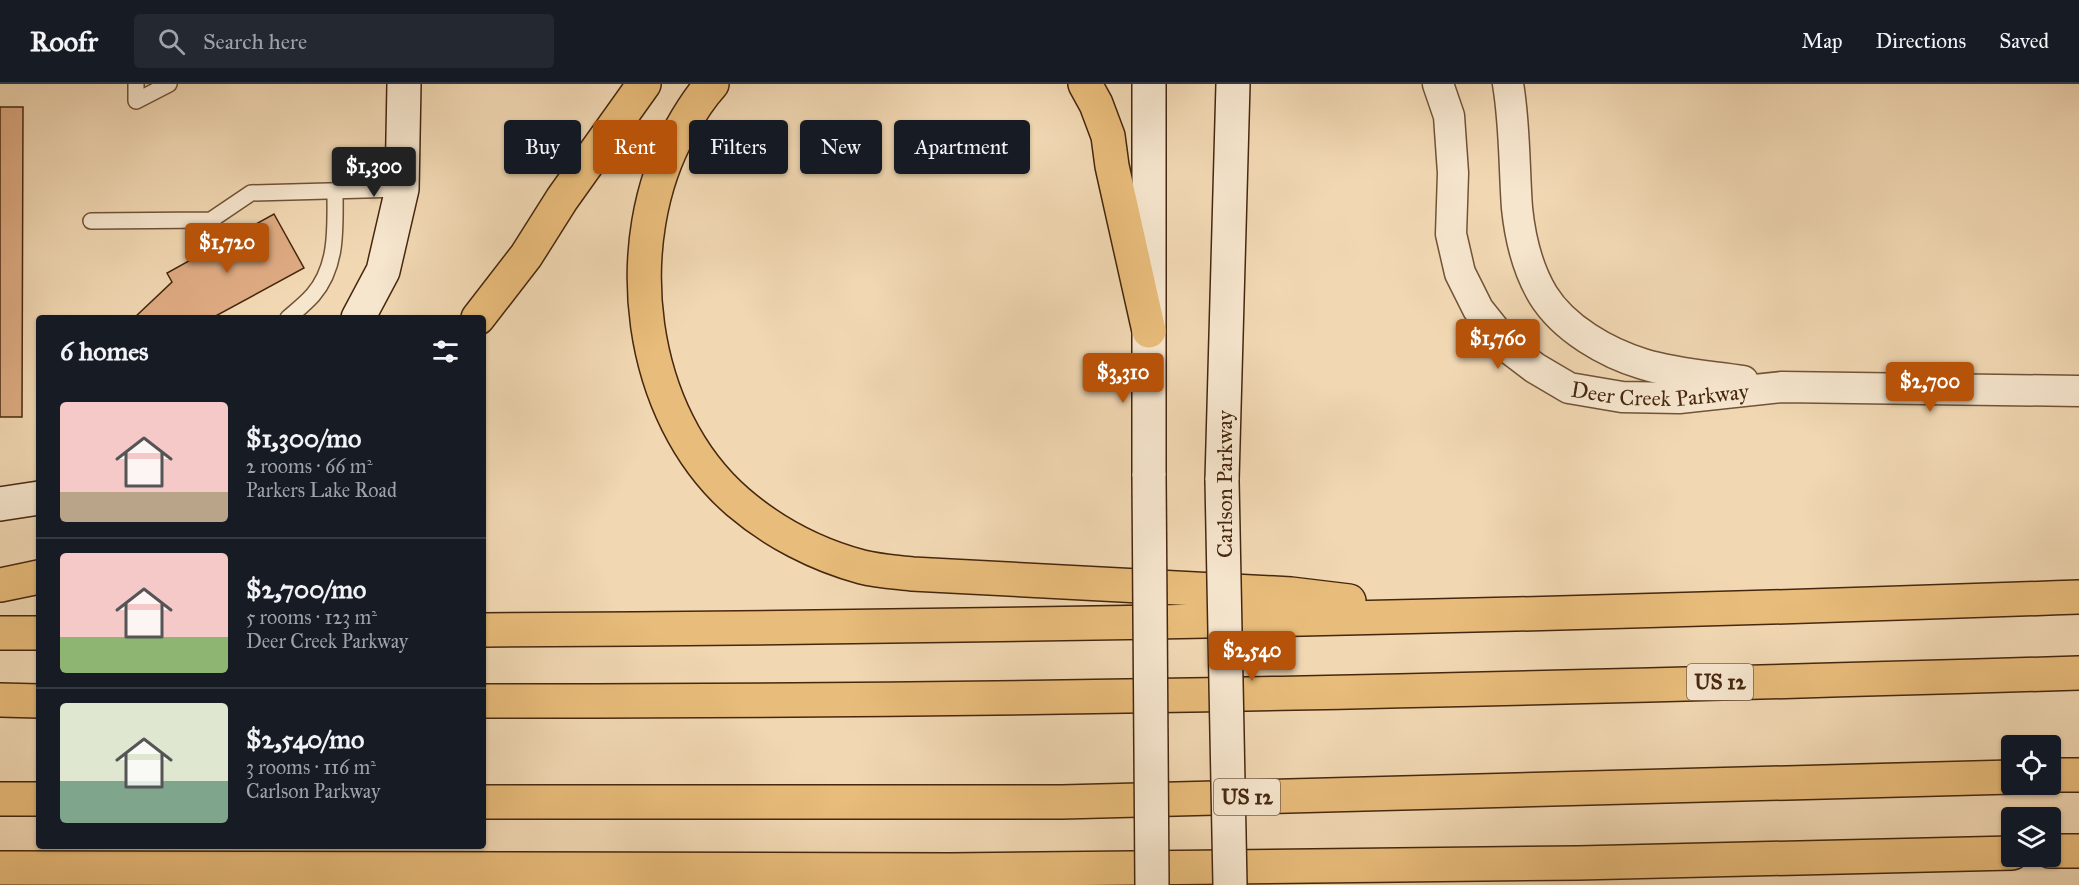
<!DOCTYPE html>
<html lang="en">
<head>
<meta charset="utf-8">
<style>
  body { margin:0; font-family:"IM FELL Great Primer",serif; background:#242831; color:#f1f3f6; height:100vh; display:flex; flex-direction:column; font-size:22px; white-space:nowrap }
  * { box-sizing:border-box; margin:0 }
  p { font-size:20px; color:#9ea1a6 }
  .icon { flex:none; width:33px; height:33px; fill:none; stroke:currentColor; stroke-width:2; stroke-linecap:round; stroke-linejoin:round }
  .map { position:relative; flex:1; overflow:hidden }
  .side { position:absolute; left:36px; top:231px; width:450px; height:534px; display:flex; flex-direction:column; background:#171b24; border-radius:6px; box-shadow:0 2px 4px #0004 }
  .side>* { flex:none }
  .guide { position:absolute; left:504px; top:36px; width:570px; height:54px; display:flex; gap:12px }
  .fabs { position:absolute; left:2001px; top:651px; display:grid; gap:12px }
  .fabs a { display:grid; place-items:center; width:60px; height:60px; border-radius:6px; background:#171b24; box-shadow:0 2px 4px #0004; font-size:30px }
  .price { position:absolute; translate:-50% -51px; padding:0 14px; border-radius:6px; background:#b45309; color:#fff; font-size:20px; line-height:39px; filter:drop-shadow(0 2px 3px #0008) }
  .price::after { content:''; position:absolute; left:50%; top:36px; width:18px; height:14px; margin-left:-9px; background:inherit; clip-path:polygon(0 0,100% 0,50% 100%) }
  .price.on { background:#222; color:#fff }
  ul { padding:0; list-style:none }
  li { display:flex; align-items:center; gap:18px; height:150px; padding:0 24px }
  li+li { border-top:2px solid #363941 }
  li span { display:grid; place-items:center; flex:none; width:168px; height:120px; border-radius:6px; color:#555 }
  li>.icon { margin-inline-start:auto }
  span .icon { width:72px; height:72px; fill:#fffc; stroke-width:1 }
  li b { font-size:26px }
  h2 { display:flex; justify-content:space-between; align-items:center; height:72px; padding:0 24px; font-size:26px }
  .tag { padding:0 21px; border-radius:6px; background:#171b24; box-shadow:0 2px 4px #0004; font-size:21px; line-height:54px }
  .tag.on { background:#b45309; color:#fff }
  header { display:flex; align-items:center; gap:36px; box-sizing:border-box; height:84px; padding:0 30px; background:#171b24; border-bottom:2px solid #363941 }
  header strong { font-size:28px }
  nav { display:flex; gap:33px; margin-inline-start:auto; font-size:21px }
  .search { width:420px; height:54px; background:#242831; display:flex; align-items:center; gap:15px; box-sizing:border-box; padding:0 21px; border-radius:6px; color:#9ea1a6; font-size:22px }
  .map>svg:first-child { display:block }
  .building { fill:#deab82; stroke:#46270e; stroke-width:1.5 }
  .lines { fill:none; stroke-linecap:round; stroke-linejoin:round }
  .lane-casing { stroke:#715337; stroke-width:18 }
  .street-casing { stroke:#715337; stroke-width:33 }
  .secondary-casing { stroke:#46270e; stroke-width:36 }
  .highway-casing { stroke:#46270e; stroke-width:36 }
  .lane { stroke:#f6e6ce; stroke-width:15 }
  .street { stroke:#f6e6ce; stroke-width:30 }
  .secondary { stroke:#f6e6ce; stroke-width:33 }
  .highway { stroke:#e8bc7a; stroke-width:33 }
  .secondary-bridge-casing { stroke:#46270e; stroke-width:36; stroke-linecap:butt }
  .secondary-bridge { stroke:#f6e6ce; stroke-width:33 }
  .labels { text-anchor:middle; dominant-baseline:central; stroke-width:6; stroke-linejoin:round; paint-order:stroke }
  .shield { fill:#f6e6ce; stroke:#7b6048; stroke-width:1.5 }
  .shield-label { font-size:21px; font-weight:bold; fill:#46270e }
  .street-label { font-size:22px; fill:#46270e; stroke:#f6e6ce }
</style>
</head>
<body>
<header>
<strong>Roofr</strong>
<div class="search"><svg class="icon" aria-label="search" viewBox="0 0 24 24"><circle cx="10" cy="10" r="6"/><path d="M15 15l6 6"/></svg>Search here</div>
<nav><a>Map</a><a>Directions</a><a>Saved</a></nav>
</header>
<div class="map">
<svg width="2079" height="801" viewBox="0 0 2079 801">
  <rect width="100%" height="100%" fill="#f1d8b3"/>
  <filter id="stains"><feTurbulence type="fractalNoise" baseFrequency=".00333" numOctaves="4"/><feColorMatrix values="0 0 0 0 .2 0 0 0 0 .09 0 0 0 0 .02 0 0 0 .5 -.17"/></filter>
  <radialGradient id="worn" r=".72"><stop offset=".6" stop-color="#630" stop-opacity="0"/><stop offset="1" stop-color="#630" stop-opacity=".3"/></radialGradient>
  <g class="building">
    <polygon points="0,23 23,23 22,333 0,333"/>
    <polygon points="274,130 304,184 212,234 134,234 172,198 167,189"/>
  </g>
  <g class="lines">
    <defs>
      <g id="lane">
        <polyline points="136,0 136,17 169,0"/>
        <polyline points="91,137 211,136 251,109 402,105"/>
        <path d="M288,234c8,-7 17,-14 25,-23 25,-29 22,-67 22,-104"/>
      </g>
      <g id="street">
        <path id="s1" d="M1438,0l11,32 4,57 -2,61 9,39 18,36 32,40 25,19 34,20 53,9 57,1 103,-11 297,4"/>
        <path d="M1508,0c7,41 6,82 9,124 3,29 11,62 26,87 21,34 64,58 100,69 32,10 67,12 100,17"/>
      </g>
      <g id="secondary">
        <polyline points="358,234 383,187 402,105 404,0"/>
        <polyline points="1149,392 1149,0"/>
        <polyline points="1222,396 1233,0"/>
        <polyline points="0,420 39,414"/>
      </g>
      <g id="highway">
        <path d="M712,0c-12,13 -22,29 -31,45 -64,113 -44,286 57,373 35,30 79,53 124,65 16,4 33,5 50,7l379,20 58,7"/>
        <polyline points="1085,0 1096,20 1108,52 1112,82 1149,247"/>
        <polyline points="478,234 526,172 562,115 644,0"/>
        <polyline points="0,501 39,493"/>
        <path d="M483,546c532,-3 1064,-14 1596,-33"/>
        <polyline points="0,549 39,549"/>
        <polyline points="0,616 39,617"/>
        <path d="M483,617c532,1 1064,-12 1596,-28"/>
        <polyline points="2050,691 2079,691"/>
        <polyline points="0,715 39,715"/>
        <polyline points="483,718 1062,718 2012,693"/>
        <polyline points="2050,767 2079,767"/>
        <polyline points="0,784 951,786 1578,779 2012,769"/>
      </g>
    </defs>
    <use href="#lane" class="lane-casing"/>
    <use href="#street" class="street-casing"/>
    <use href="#secondary" class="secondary-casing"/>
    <use href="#highway" class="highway-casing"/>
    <use href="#lane" class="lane"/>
    <use href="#street" class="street"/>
    <use href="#secondary" class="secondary"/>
    <use href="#highway" class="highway"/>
    <defs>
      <g id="secondary-bridge">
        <polyline points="1149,392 1152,801"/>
        <polyline points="1222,396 1230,801"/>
      </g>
    </defs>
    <use href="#secondary-bridge" class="secondary-bridge-casing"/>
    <use href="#secondary-bridge" class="secondary-bridge"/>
  </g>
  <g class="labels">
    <g class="shield">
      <rect x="1687" y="580" width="66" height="36" rx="4.5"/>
      <rect x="1214" y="695" width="66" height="36" rx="4.5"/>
    </g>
    <g class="shield-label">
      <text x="1720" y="598">US 12</text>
      <text x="1247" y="713">US 12</text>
    </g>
    <g class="street-label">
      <text stroke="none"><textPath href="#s1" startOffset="446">Deer Creek Parkway</textPath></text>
      <text transform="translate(1224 400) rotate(-90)">Carlson Parkway</text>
    </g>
  </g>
  <rect width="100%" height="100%" filter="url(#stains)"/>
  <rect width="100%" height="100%" fill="url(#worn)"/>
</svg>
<div class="fabs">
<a><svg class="icon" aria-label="locate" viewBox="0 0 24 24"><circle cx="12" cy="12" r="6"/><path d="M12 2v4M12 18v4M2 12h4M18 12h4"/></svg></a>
<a><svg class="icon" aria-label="layers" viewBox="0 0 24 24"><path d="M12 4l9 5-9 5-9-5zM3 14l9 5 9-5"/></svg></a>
</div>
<b class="price on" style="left:374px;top:114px">$1,300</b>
<b class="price" style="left:227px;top:190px">$1,720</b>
<b class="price" style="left:1498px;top:286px">$1,760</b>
<b class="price" style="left:1123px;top:320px">$3,310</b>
<b class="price" style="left:1930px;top:329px">$2,700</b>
<b class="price" style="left:1252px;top:598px">$2,540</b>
<div class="guide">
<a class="tag">Buy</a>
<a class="tag on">Rent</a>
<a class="tag">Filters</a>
<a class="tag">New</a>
<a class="tag">Apartment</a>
</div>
<section class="side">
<h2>6 homes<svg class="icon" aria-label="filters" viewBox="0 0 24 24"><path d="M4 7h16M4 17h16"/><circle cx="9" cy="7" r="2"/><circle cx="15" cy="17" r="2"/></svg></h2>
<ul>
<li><span style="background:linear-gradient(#f6c9c9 75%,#b9a48a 0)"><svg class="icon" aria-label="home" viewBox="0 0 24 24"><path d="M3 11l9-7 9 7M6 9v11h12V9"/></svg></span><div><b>$1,300/mo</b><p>2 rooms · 66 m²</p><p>Parkers Lake Road</p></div></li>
<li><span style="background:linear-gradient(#f6c9c9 70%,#8fb573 0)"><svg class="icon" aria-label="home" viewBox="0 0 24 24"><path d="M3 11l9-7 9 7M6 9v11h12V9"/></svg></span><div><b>$2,700/mo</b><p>5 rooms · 123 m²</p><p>Deer Creek Parkway</p></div></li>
<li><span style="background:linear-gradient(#dfe7d0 65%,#7fa58c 0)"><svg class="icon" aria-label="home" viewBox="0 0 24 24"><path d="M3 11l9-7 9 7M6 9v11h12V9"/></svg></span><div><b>$2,540/mo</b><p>3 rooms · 116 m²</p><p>Carlson Parkway</p></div></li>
</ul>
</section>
</div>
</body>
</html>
